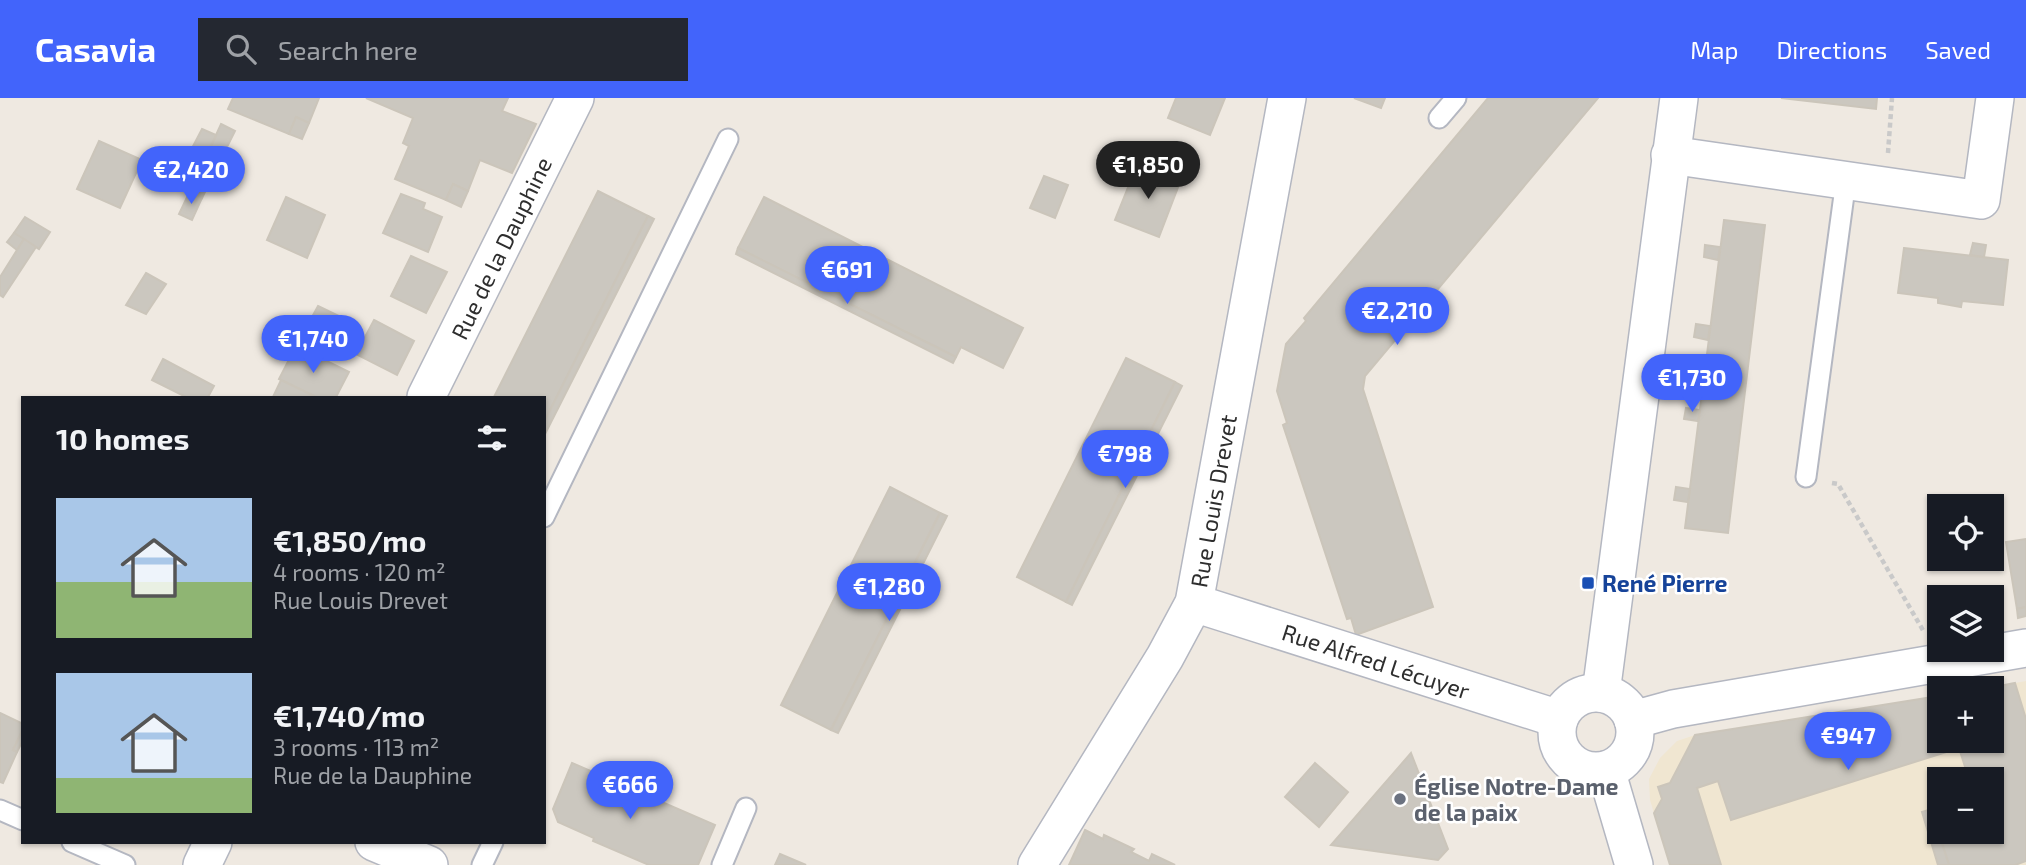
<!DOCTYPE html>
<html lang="en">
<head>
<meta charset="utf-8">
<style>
  body { margin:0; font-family:"Exo 2",sans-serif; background:#242831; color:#f1f3f6; height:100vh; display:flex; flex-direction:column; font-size:26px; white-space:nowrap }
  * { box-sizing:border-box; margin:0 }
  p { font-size:23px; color:#9ea1a6 }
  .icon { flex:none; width:38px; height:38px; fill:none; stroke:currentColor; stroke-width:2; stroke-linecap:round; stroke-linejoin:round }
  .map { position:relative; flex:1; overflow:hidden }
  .drawer { position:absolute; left:21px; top:298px; width:525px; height:448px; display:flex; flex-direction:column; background:#171b24; border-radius:0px; box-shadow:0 2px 5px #0004 }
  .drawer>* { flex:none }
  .buttons { position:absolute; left:1927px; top:396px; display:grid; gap:14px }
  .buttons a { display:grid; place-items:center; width:77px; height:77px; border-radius:0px; background:#171b24; box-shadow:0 2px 5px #0004; font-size:35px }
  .price { position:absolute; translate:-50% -60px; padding:0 16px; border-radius:24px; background:#4264fb; color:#fff; font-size:23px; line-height:46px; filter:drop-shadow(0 2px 4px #0008) }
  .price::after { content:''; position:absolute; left:50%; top:42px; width:21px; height:16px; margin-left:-10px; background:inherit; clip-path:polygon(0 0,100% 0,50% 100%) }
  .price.current { background:#222; color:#fff }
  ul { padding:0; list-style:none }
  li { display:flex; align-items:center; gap:21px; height:175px; padding:0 35px }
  li span { display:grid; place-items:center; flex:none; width:196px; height:140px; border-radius:0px; color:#555 }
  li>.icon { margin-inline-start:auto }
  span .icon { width:84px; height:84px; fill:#fffc; stroke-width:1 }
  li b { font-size:30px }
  h2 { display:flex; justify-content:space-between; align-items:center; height:84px; padding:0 35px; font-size:30px }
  header { display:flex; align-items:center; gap:42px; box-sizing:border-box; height:98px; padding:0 35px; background:#4264fb; color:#fff }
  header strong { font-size:33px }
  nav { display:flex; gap:38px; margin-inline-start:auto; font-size:24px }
  .search { width:490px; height:63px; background:#242831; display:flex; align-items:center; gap:18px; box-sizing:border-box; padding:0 24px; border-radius:0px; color:#9ea1a6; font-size:26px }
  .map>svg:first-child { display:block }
  .education { fill:#f0e6d1; fill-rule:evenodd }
  .building { fill:#cbc7bf; stroke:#cbc5ba; stroke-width:2 }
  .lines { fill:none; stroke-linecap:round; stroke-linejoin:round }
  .lane-casing { stroke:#b4b7c1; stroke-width:23 }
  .street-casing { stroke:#b4b7c1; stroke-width:40 }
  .path { stroke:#c9c9c9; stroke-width:4.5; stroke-dasharray:5 3.5; stroke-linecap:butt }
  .lane { stroke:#fff; stroke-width:19 }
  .street { stroke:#fff; stroke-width:37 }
  .transit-dot { fill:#1a4fb4; stroke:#fff; stroke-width:2.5 }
  .worship-dot { fill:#6b7280; stroke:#fff; stroke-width:2.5 }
  .labels { text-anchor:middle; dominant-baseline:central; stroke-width:5; stroke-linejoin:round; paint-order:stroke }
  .street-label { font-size:23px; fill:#2e2e2e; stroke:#fff }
  .transit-label { font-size:23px; font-weight:bold; fill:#164399; stroke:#fff; text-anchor:start }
  .worship-label { font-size:23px; font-weight:bold; fill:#5b616d; stroke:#fff; text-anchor:start }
</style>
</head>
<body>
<header>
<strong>Casavia</strong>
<div class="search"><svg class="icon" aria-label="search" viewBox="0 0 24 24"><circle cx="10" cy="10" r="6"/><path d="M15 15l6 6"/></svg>Search here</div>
<nav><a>Map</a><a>Directions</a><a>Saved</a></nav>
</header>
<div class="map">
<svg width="2026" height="767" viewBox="0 0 2026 767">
  <rect width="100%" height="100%" fill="#efe9e1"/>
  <path class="education" d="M2026,583v184h-356l-20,-65 -1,-21 11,-21 17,-17 18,-6 101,-15 143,20h53v-52h-3zM1939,681h53v52h-53z"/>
  <g class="building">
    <polygon points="233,0 319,0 309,25 296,19 289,36 228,11"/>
    <polygon points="366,0 508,0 502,13 536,26 512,75 480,62 468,93 453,86 446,102 395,81 409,48 403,45 413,20"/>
    <polygon points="1176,0 1225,0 1210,37 1168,20"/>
    <polygon points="1354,0 1385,0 1381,10"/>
    <polygon points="1488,0 1598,0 1365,278 1363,291 1433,509 1356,537 1351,520 1347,521 1283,327 1287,325 1277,293 1286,246 1306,223 1304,220"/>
    <polygon points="1781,0 1877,0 1876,11"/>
    <polygon points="296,19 309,25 302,41 289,36"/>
    <polygon points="221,26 235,33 218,67 205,61"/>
    <polygon points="202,31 216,37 205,61 190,54"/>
    <polygon points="99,43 142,62 120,110 77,91"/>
    <polygon points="205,61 218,67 202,100 190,93"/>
    <polygon points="1137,67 1180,84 1159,139 1115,122"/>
    <polygon points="1044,78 1068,87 1055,120 1030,110"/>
    <polygon points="453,86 468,93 461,109 446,102"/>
    <polygon points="190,93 202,100 192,122 179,116"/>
    <polygon points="598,93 648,118 544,324 544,299 494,299"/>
    <polygon points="401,96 425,105 423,111 442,119 428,154 383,135"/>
    <polygon points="286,99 325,117 307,160 267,142"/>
    <polygon points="764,99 1023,230 1003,270 961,249 956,259 738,150"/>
    <polygon points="648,118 654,121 544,338 544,324"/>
    <polygon points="25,119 50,134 39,151 14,135"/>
    <polygon points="1724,122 1765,127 1728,435 1685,430"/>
    <polygon points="14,135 24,141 17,152 7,144"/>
    <polygon points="24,141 36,149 3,199 0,197 0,179"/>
    <polygon points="1973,145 1986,147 1984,159 1970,157"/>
    <polygon points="1705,147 1720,149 1718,162 1704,159"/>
    <polygon points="738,150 956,259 953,265 736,156"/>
    <polygon points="1904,150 2008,162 2003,207 1962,203 1961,209 1938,205 1938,200 1898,195"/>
    <polygon points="411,158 447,174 426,215 391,198"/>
    <polygon points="146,175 166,186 146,216 126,207"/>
    <polygon points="318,208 343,220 332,244 306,230"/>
    <polygon points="374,222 414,243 397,277 356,256"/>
    <polygon points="1696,226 1710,228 1708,242 1694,239"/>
    <polygon points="296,248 349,274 336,299 316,299 279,281"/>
    <polygon points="1126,260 1175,284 1066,504 1017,479"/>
    <polygon points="163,261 214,288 208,299 186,299 152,282"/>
    <polygon points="281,282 316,299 273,299"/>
    <polygon points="1175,284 1182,288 1072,507 1066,504"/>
    <polygon points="1686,310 1700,312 1698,323 1684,321"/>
    <polygon points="890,389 940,415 831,632 781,607"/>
    <polygon points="1676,389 1690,391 1688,404 1674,402"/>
    <polygon points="940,415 947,418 838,635 831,632"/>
    <polygon points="2026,441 2026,509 2017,511 2006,444"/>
    <polygon points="2026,509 2026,518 2018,520 2017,511"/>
    <polygon points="2015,585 2026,621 2026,763 2015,767 1949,767 1934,721 1939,720 1939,733 1992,733 1992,681 1969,681 1959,650 1731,722 1718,683 1697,690 1721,767 1670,767 1654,715 1662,701 1658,689 1670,685 1695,637 1939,598 1939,642 1992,642 1992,590 1989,590"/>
    <polygon points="0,615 23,626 23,631 13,652 17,654 3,685 0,684"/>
    <polygon points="23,631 23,642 17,654 13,652"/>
    <polygon points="1411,655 1448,751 1438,762 1331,747"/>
    <polygon points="572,665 715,727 698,767 649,767 593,743 594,740 558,724 553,711"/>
    <polygon points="1315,665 1348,694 1319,729 1285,699"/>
    <polygon points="1939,709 1939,720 1934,721 1949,767 1938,767 1922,714"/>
    <polygon points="1085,732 1103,741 1104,737 1134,751 1131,754 1149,763 1152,756 1175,767 1069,767"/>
    <polygon points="780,756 806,767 775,767"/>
  </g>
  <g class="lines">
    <defs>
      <g id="lane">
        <polyline points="1439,20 1456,0"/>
        <polyline points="1806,379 1846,82"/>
        <polyline points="544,419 728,41"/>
        <polyline points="0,712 23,722"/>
        <polyline points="72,744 125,767"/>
        <polyline points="482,767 493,744"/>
        <polyline points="722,767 746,710"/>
      </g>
      <g id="street">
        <polyline points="1670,57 1981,102 1995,0"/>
        <polyline points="426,299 575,0"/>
        <polyline points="1194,505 1559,621"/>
        <polyline points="1601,595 1679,0"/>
        <circle cx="1596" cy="634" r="39"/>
        <polyline points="1633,622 1673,611 2026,550"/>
        <polyline points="1606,672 1634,767"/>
        <polyline points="374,744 429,767"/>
        <polyline points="202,767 213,744"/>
        <polyline points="1037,767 1165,559 1194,505 1287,0"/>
      </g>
    </defs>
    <use href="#lane" class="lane-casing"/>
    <use href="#street" class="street-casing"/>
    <g class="path">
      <polyline points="1888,55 1892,0"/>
      <polyline points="1832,385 1838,386 1924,534"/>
    </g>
    <use href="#lane" class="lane"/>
    <use href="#street" class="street"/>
  </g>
  <rect class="transit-dot" x="1581" y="478" width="14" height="14" rx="3.5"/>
  <circle class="worship-dot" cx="1400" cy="701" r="7"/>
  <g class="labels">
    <g class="street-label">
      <text transform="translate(501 150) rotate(-64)">Rue de la Dauphine</text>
      <text transform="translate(1213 403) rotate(-80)">Rue Louis Drevet</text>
      <text transform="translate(1376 563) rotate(18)">Rue Alfred Lécuyer</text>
    </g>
    <g class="transit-label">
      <text x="1602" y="485">René Pierre</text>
    </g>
    <g class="worship-label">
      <text x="1414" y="688">Église Notre-Dame<tspan x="1414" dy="26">de la paix</tspan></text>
    </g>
  </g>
</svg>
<div class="buttons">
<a><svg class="icon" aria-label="locate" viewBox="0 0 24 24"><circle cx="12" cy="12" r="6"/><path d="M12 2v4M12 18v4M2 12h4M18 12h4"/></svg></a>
<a><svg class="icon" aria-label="layers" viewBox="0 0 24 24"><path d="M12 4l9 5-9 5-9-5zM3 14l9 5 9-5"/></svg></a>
<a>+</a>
<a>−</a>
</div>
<b class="price current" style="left:1148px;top:103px">€1,850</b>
<b class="price" style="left:191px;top:108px">€2,420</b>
<b class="price" style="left:847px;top:208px">€691</b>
<b class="price" style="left:1397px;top:249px">€2,210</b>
<b class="price" style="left:313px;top:277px">€1,740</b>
<b class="price" style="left:1692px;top:316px">€1,730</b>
<b class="price" style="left:1125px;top:392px">€798</b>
<b class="price" style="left:889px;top:525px">€1,280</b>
<b class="price" style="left:1848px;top:674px">€947</b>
<b class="price" style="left:630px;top:723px">€666</b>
<section class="drawer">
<h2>10 homes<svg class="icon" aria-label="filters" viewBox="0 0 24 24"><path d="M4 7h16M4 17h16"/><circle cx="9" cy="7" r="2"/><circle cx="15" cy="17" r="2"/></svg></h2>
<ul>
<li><span style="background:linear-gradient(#a9c7e8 60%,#8fb573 0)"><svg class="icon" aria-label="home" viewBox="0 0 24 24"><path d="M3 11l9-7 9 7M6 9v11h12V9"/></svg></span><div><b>€1,850/mo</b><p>4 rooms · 120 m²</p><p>Rue Louis Drevet</p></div></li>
<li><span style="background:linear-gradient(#a9c7e8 75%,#8fb573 0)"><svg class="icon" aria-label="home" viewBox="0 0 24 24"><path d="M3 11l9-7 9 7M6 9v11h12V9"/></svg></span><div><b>€1,740/mo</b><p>3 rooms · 113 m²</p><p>Rue de la Dauphine</p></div></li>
</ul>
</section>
</div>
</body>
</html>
